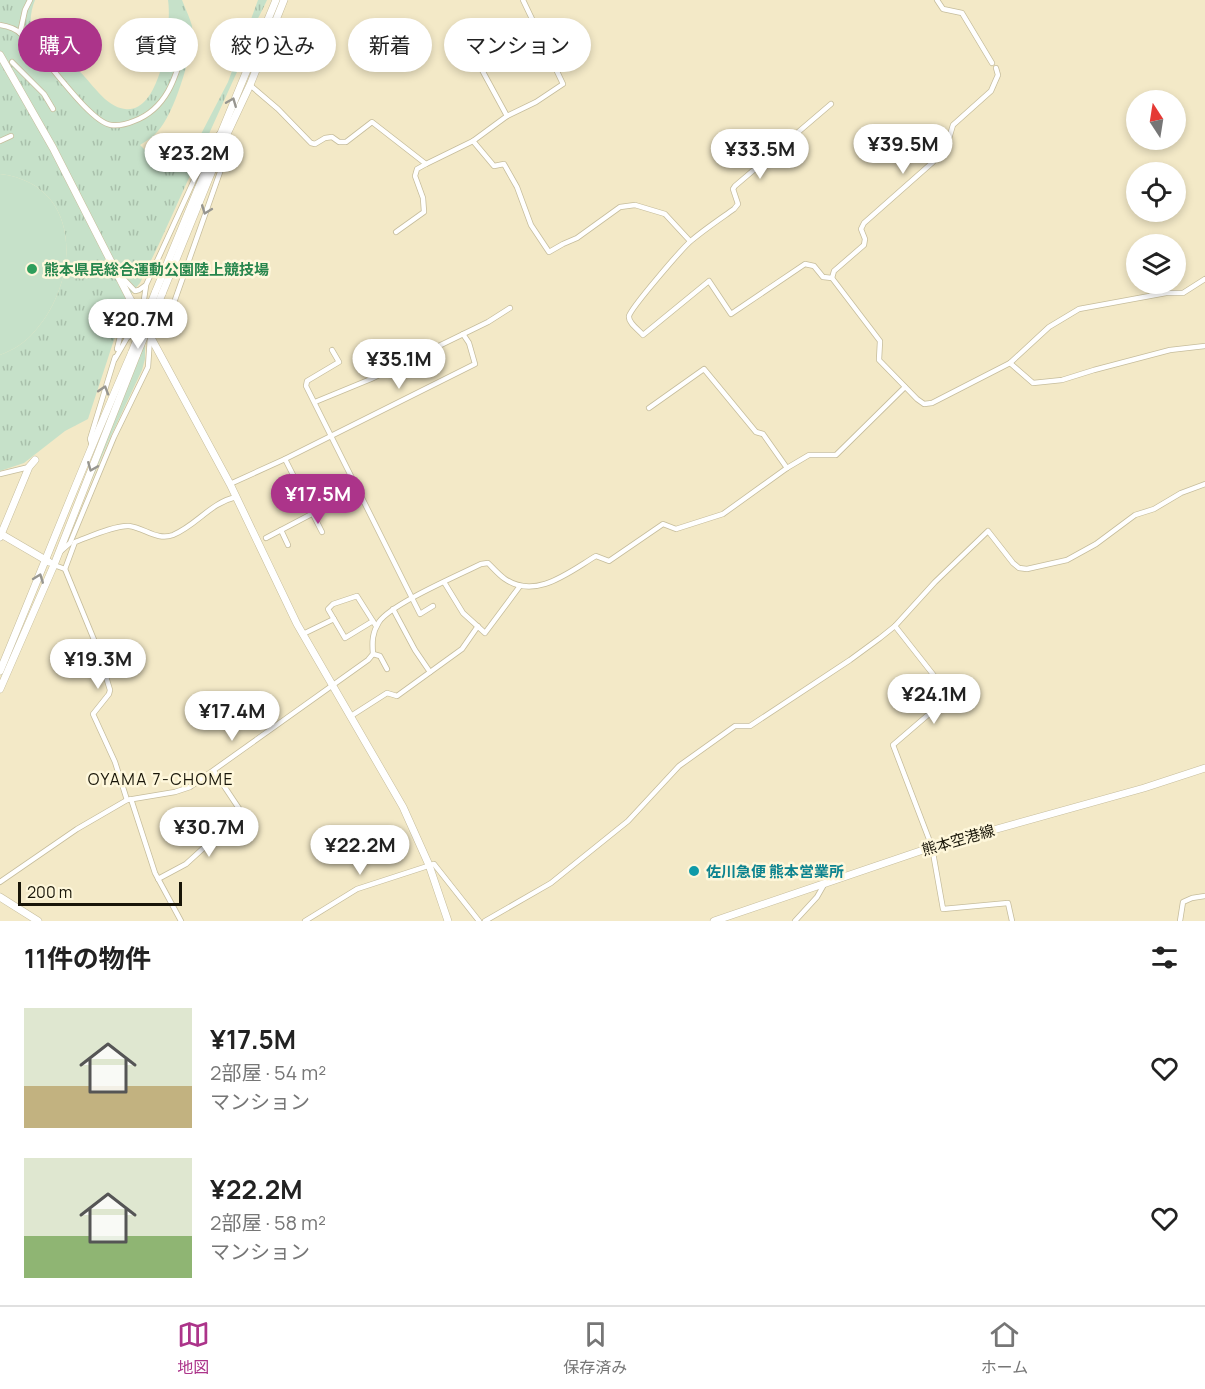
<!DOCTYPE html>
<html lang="ja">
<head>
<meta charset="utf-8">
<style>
  body { margin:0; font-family:Manrope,"Noto Sans JP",sans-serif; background:#f6f6f6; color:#222; height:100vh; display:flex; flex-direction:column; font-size:22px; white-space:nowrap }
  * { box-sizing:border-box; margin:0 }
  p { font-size:20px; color:#767676 }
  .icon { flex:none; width:33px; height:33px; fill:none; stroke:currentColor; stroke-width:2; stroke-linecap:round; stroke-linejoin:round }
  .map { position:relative; height:921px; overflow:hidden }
  .sheet { display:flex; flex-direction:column; background:#fff; flex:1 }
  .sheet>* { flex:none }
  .hud { position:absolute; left:18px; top:18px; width:600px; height:54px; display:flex; gap:12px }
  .needle { width:39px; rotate:348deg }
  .tools { position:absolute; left:1126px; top:90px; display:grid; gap:12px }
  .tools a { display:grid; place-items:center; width:60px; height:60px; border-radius:50%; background:#fff; box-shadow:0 3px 9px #0003; font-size:30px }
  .scale { position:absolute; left:18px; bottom:15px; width:164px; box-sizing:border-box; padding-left:6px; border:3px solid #181508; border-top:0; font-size:16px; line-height:21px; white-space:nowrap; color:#181508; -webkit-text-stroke:4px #fef7db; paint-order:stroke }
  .price { position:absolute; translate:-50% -51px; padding:0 14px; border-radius:21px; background:#fff; color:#222; font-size:20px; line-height:39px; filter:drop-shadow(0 2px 3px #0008) }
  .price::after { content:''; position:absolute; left:50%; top:36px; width:18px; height:14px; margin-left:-9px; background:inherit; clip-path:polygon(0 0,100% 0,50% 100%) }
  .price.selected { background:#ac348a; color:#fff }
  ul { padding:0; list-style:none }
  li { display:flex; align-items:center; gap:18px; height:150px; padding:0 24px }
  li span { display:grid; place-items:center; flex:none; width:168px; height:120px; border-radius:0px; color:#555 }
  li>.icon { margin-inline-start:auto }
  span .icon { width:72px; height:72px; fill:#fffc; stroke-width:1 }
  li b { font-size:26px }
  h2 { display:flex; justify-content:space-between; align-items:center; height:72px; padding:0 24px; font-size:26px }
  .chip { padding:0 21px; border-radius:27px; background:#fff; box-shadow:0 3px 9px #0003; font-size:21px; line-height:54px }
  .chip.selected { background:#ac348a; color:#fff }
  .tab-bar { display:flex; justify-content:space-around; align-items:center; height:84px; border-top:2px solid #e0e0e0; background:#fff; font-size:16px; color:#767676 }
  .tab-bar a { display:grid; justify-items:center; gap:3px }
  .tab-bar .selected { color:#ac348a }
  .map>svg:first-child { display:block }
  .green { fill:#c6e1c9 }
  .park { fill:url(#park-tufts) }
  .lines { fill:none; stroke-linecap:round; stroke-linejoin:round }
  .street-casing { stroke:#c6bd9c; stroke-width:6 }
  .secondary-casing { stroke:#c6bd9c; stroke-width:8 }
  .street { stroke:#fff; stroke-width:4.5 }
  .secondary { stroke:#fff; stroke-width:7 }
  .secondary-bridge-casing { stroke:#c6bd9c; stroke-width:8; stroke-linecap:butt }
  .secondary-bridge { stroke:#fff; stroke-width:7 }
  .oneway { stroke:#979690 }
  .leisure-dot { fill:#2e9e5b; stroke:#fef7db; stroke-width:2 }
  .culture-dot { fill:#0f9aa8; stroke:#fef7db; stroke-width:2 }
  .labels { text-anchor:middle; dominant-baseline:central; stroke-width:5; stroke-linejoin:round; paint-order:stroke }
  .leisure-label { font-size:15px; font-weight:bold; fill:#27864d; stroke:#fef7db; text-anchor:start }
  .street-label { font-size:15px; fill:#181508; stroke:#fef7db }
  .culture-label { font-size:15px; font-weight:bold; fill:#0d838f; stroke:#fef7db; text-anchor:start }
  .neighbourhood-label { font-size:16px; letter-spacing:1.5px; fill:#181508; stroke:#fef7db }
</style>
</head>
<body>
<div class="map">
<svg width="1205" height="921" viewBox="0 0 1205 921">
  <defs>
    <pattern id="park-tufts" width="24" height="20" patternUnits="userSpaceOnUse" patternTransform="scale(1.5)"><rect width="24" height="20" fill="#c6e1c9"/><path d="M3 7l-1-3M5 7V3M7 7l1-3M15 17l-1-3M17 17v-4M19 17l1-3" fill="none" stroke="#a9c0ab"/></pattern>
  </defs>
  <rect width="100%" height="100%" fill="#f3e9c7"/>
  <g class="green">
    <path d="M0,174c84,10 80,108 34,158 -9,11 -21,18 -34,23z"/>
    <polygon points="145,344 145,359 142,370 109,440 65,542"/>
  </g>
  <path class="park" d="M0,0h35c-5,12 -7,29 1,40 10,13 29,17 41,29 14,12 28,38 48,40 37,5 47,-84 43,-109h14c3,8 8,18 10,26 3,22 -18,89 -34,105 -5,6 -12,10 -18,14l17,17 3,-9 26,10 42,-81 30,-82h9c-9,21 -22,38 -25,61l-83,183 -19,39 -12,14 -40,122 -23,12 -41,32 -24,8v-116c13,-5 25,-12 34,-23 46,-50 50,-148 -34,-158z"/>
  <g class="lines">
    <defs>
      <g id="street">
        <polyline points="937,0 943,9 962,13 992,63"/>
        <path d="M0,25c7,1 16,4 21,9 21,17 67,88 90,91 7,1 16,-1 23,-4 38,-14 44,-54 55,-89"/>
        <polyline points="20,33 25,10 30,0"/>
        <polyline points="12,62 44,94 53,109"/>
        <polyline points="482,70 507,116"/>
        <polyline points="250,85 278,109 311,143 315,144 325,138 332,137 339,142 346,142 372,122 426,164 473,141 507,116 536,102 563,84 523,0"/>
        <path d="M831,104l-96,82 -2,3 5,15 -4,5c-14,10 -29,20 -42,31 -9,7 -61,68 -63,76 -1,7 10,14 14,19l66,-54 22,33 74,-50 9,2 9,11 9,1 48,63 -1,19 38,39 7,5 8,-1 78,-40 39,-36 30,-18 87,-16h17l22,-14"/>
        <polyline points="0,141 11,136"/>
        <polyline points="473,141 494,166 504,164 517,187 531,225 549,252 563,244 577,238 620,207 635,205 665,214 690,241"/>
        <polyline points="396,232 424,212 423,198 415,176 417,169 426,164"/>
        <polyline points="120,275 135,291 139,290 146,285 211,143 220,133"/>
        <polyline points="832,278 834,271 864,245 865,239 861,229 864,223 933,162 948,142 953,125 991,91 998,75 996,68"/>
        <polyline points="141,319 146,286"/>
        <polyline points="117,349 129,299"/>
        <polyline points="332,350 339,362 307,381 306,386 420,614 433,606"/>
        <polyline points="115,359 127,338 136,332 158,323 170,314 225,158 226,142"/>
        <polyline points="1010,363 1033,383 1062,380 1094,370 1170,350 1205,346"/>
        <polyline points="315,402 371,379 488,322 510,308"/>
        <polyline points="649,408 704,369 756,432 763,434 787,468"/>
        <polyline points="92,446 90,439 115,357"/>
        <polyline points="285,459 322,532"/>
        <polyline points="0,474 29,467"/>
        <polyline points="230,484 285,459 475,364 469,343 463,334"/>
        <polyline points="281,530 288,545"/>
        <polyline points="266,538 359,489"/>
        <polyline points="61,551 70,543 114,437 148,367 150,337"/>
        <path d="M54,565l11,4 10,-27c14,-5 40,-17 54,-16 16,2 28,15 44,9 24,-10 37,-32 63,-38"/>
        <polyline points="65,569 97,647 110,690 109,694 93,714 115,762 127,800"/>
        <polyline points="444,582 463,613 485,633 520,586"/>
        <polyline points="393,609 415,650 430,672"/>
        <polyline points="373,621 345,638 328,609 333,604 357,596 376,626"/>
        <polyline points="895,626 950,696 893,745 932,847 943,909 1008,903 1012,921"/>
        <polyline points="303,634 334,619"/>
        <polyline points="373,654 380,656 387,669"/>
        <polyline points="351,716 387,693 397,696 462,649 478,626"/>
        <polyline points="131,799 155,873 181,921"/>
        <polyline points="158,879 186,864 242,813 214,771"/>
        <path d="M0,882l77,-53 50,-29 48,-8 15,-5 178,-127 5,-6c-1,-12 -1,-21 6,-32 12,-18 80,-47 102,-58l7,-1c5,5 11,12 17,16 31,21 64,-7 91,-23l13,5 54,-37 13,5 47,-15 64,-46 22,-13h27l69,-68"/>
        <polyline points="305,921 357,889 434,864 479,921"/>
        <polyline points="485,921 551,883 628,821 679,766 735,726 750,726 850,660 880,638 895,626 935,582 988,531 1013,563 1019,568 1027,569 1067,560 1096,544 1135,515 1154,509 1181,493 1205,484"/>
        <polyline points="795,921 817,897 825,883"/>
        <polyline points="1180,921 1183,902 1192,898 1205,896"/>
      </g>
      <g id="secondary">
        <polyline points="0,55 53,148 129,297 230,484 297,624 403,807 429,865 448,921"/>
        <polyline points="155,293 276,0"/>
        <polyline points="162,294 227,134 250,85 284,0"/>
        <polyline points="1,534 49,562"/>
        <polyline points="0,537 29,467 35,460"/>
        <path d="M0,671c44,-106 86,-214 132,-319"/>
        <polyline points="0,689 54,565 137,354"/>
        <polyline points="0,897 38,921"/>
        <polyline points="714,921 932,847 1144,788 1205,768"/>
      </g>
    </defs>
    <use href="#street" class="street-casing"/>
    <use href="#secondary" class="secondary-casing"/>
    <use href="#street" class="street"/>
    <use href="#secondary" class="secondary"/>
    <defs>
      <g id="secondary-bridge">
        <polyline points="132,352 155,293"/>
        <polyline points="137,354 162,294"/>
      </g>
    </defs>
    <use href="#secondary-bridge" class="secondary-bridge-casing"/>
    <use href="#secondary-bridge" class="secondary-bridge"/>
  </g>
  <defs><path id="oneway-chevron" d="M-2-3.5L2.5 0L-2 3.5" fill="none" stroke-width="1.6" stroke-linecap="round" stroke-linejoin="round" transform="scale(1.5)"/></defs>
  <g class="oneway">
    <use href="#oneway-chevron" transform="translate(232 102) rotate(-68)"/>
    <use href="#oneway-chevron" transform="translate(206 210) rotate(111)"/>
    <use href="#oneway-chevron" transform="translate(104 390) rotate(-73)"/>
    <use href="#oneway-chevron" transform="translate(92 467) rotate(112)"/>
    <use href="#oneway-chevron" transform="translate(39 578) rotate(-69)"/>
  </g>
  <circle class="leisure-dot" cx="32" cy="269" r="6"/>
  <circle class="culture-dot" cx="694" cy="871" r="6"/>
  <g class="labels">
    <g class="leisure-label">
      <text x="44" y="269">熊本県民総合運動公園陸上競技場</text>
    </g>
    <g class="street-label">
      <text transform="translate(958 840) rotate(-16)">熊本空港線</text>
    </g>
    <g class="culture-label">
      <text x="706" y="871">佐川急便 熊本営業所</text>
    </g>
    <g class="neighbourhood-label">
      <text x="161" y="779">OYAMA 7-CHOME</text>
    </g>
  </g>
</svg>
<div class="tools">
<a><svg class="needle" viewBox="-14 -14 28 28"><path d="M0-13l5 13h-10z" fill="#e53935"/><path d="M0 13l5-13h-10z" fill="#767676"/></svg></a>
<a><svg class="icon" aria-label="locate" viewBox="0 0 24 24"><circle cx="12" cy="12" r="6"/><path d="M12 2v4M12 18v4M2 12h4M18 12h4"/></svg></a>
<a><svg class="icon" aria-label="layers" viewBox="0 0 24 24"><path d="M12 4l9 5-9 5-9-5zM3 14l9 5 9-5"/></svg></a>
</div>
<div class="scale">200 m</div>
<b class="price" style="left:903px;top:175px">¥39.5M</b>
<b class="price" style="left:760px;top:180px">¥33.5M</b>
<b class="price" style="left:194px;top:184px">¥23.2M</b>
<b class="price" style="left:138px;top:350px">¥20.7M</b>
<b class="price" style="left:399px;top:390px">¥35.1M</b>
<b class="price selected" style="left:318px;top:525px">¥17.5M</b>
<b class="price" style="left:98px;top:690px">¥19.3M</b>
<b class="price" style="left:934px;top:725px">¥24.1M</b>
<b class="price" style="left:232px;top:742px">¥17.4M</b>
<b class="price" style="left:209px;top:858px">¥30.7M</b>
<b class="price" style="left:360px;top:876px">¥22.2M</b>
<div class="hud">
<a class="chip selected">購入</a>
<a class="chip">賃貸</a>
<a class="chip">絞り込み</a>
<a class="chip">新着</a>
<a class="chip">マンション</a>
</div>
</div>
<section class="sheet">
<h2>11件の物件<svg class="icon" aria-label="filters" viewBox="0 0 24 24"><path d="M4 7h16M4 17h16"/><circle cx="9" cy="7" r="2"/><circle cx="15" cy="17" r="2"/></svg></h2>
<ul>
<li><span style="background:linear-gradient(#dfe7d0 65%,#c2b280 0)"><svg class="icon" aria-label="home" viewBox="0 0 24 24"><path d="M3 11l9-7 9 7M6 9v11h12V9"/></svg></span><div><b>¥17.5M</b><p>2部屋 · 54 m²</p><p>マンション</p></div><svg class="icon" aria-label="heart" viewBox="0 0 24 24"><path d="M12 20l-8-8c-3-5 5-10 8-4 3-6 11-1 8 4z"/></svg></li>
<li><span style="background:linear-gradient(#dfe7d0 65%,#8fb573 0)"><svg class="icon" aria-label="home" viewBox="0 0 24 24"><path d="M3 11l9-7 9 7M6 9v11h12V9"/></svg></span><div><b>¥22.2M</b><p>2部屋 · 58 m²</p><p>マンション</p></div><svg class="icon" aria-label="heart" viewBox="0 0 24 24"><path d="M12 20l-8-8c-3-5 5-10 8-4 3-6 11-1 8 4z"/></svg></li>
</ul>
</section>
<nav class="tab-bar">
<a class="selected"><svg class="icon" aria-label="map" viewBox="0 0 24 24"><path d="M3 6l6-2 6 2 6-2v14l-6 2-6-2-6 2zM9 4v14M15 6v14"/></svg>地図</a>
<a><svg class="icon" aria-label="saved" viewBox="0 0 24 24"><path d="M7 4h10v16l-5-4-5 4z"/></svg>保存済み</a>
<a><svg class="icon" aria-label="home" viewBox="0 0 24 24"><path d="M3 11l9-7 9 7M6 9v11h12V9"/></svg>ホーム</a>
</nav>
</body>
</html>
